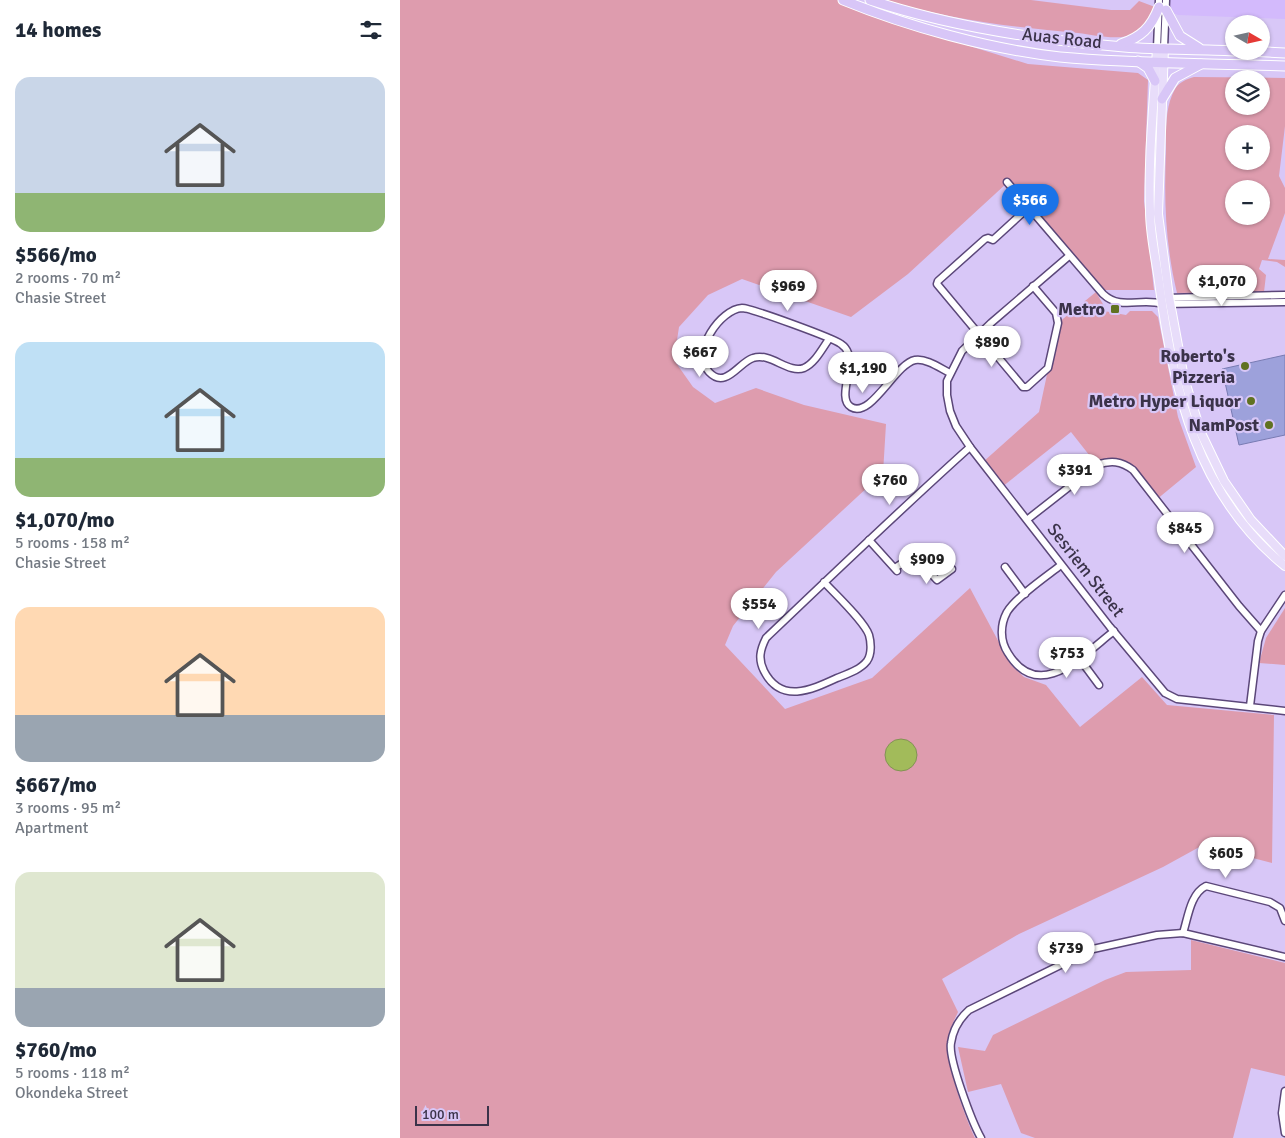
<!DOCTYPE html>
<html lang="en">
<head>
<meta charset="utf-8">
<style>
  body { margin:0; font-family:Signika,sans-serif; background:#f6f6f7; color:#1f2937; height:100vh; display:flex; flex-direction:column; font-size:19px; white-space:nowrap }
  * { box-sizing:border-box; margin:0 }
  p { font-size:16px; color:#747a83 }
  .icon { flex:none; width:28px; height:28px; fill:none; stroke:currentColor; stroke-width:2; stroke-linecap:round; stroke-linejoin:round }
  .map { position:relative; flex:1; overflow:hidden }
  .side { display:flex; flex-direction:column; background:#fff; width:400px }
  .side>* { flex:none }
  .needle { width:32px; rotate:99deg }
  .buttons { position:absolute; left:825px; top:15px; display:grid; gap:10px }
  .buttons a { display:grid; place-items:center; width:45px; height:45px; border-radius:50%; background:#fff; box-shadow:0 1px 4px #0004; font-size:25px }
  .scale { position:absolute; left:15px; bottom:12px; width:74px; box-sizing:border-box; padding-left:5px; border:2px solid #3b334a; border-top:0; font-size:14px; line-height:18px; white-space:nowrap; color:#3b334a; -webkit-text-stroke:4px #d8c7f7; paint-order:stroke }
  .price { position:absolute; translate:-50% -42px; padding:0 11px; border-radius:18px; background:#fff; color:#222; font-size:16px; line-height:32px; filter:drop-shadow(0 1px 2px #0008) }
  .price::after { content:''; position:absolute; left:50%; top:30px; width:15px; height:11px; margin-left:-8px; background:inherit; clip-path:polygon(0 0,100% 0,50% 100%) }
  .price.on { background:#1a73e8; color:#fff }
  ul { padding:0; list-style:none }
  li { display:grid; align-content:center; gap:10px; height:265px; padding:0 15px }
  li span { display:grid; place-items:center; height:155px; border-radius:15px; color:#555 }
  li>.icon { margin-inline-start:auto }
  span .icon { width:90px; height:90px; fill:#fffc; stroke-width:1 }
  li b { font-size:21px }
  h2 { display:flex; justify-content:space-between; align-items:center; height:60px; padding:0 15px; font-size:21px }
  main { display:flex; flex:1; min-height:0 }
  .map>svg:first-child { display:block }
  .built { fill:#d3bafc }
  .green { fill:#de9cae; fill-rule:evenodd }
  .water { fill:#a2bb5a; stroke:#839255 }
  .building { fill:#9da1db; stroke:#787bb2 }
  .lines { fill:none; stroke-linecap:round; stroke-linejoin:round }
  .minor-casing { stroke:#5b4779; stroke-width:9 }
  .major-casing { stroke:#fff; stroke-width:10 }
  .highway-casing { stroke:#fff; stroke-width:11 }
  .minor { stroke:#fff; stroke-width:6 }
  .major { stroke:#e8ddfa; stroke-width:8 }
  .highway { stroke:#d8c6f7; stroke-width:9 }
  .poi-dot { fill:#607221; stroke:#d8c7f7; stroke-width:2 }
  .labels { text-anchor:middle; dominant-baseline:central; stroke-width:4.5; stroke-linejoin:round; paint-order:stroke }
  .street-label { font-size:18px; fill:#3b334a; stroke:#d8c7f7 }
  .poi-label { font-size:18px; font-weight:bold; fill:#3b334a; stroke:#d8c7f7; text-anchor:end }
</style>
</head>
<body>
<main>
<section class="side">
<h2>14 homes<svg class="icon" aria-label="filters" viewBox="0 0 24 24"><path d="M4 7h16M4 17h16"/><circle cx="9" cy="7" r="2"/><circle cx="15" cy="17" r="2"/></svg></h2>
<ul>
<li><span style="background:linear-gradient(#c9d6e8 75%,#8fb573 0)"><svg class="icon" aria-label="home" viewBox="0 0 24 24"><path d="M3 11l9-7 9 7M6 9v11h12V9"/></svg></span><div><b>$566/mo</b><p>2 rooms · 70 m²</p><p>Chasie Street</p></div></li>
<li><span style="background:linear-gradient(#bfe0f5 75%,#8fb573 0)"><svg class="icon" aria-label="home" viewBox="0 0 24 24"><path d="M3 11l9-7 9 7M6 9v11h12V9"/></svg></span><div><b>$1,070/mo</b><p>5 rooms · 158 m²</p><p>Chasie Street</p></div></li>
<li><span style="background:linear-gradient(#ffd9b3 70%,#9aa5b1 0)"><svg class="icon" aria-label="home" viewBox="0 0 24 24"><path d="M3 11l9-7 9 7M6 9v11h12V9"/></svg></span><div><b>$667/mo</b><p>3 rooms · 95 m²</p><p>Apartment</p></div></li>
<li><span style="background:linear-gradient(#dfe7d0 75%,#9aa5b1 0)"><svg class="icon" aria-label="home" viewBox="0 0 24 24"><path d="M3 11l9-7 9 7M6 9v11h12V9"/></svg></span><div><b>$760/mo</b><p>5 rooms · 118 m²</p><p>Okondeka Street</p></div></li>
</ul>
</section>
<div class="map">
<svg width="885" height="1138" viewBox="0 0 885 1138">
  <rect width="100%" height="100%" fill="#d8c7f7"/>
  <polygon class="built" points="766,0 885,0 885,19 778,15 766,10"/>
  <g class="green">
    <path d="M0,0h438l67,26 123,38 110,9 10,7 -4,121 10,89h-55l-92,-107 -99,91 -57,43 -109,-38 -34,16 -29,32 -5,33 19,27 22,16 41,-15 48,17 82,19 -3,49 -107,99 -43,54 -8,19 60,64 87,-31 98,-90 41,77 13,12 22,8 34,42 62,-50 25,28 107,10 -2,148 -69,-18 -40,22 -144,67 -77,45 16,33c-5,11 -12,24 -11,37 1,19 19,71 28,89h-575z"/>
    <path d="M487,0h144l80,10h19l9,-9 16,6c-6,11 -9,22 -21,27 -16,7 -39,1 -56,-1 -64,-6 -130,-13 -191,-33z"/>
    <path d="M794,77l91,1v48l-6,50 6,12v25l-17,46 17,1v7l-8,-5 -15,-2 -3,9 7,6 -2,17 -87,1c-12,-50 -13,-94 -11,-144 0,-20 -1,-42 9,-60 4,-7 12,-10 19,-12zM834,79h27v27h-27zM834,134h27v27h-27zM834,189h27v27h-27z"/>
    <polygon points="696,292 704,306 704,311 726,315 730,311 752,311 758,317 778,417 796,467 756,500 726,464 697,465 671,432 602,487 583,462 639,412 658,323"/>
    <polygon points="885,608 885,665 859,663 866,638"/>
    <polygon points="791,940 885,963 885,1076 851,1068 833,1138 635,1138 621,1133 601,1084 568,1092 558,1047 585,1051 593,1035 705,980 726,972 791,970"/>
  </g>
  <circle class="water" cx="501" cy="755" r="16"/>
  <polygon class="building" points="885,355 885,435 839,445 822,369"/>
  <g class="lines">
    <defs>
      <g id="minor">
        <polyline points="757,48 759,0"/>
        <polyline points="764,48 766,0"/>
        <path d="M607,182l96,112c18,17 38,3 59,10l123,-2"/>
        <polyline points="628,208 593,240 588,238 585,239 538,281 537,284 623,387 627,387 648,368 658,323 656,313 633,286"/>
        <polyline points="669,256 591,323 562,351 547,381 547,395 550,411 556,426 570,447 710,627 765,693 777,699 885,711"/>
        <polyline points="765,298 885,295"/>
        <path d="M429,339c-7,10 -14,24 -25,29 -16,6 -33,-16 -51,-10 -14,4 -27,32 -44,14 -19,-20 12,-63 33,-64 9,0 91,30 99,36 3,2 6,6 7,9 6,15 -11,46 3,54 20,12 44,-43 64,-47 11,-2 25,8 35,13"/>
        <path d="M628,519l69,-54c14,-5 24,-4 36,5l106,136 22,25"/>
        <polyline points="469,540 497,571"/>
        <path d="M661,565c-14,11 -45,32 -54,47 -7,13 -7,29 1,41 31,51 75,2 106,-22"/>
        <polyline points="605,567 625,594"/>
        <polyline points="495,568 514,555 537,580 552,569"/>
        <path d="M424,582c11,12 40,39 45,53 2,7 3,19 -2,26 -7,9 -20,13 -30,17 -26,12 -56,26 -73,-7 -6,-12 -4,-21 2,-33 67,-64 135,-129 204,-191"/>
        <polyline points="679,658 699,685"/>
        <polyline points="850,706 858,641 861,631 885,595"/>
        <path d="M783,933c5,-15 7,-39 23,-47l64,16 10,6 5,13"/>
        <polyline points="885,1091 882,1113 885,1133"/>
        <path d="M581,1138c-9,-16 -33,-79 -30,-95 2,-14 8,-24 18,-33l124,-61 64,-14 26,-2 102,24"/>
      </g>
      <g id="major">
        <path d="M757,48c-3,54 -9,108 -7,163 0,24 6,48 9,71 14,108 38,213 126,284"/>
        <polyline points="764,48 758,214 769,297 784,378 801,433 824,481 851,520 885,556"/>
      </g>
      <g id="highway">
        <path d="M443,0c66,27 147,49 217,57 75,7 150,6 225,9"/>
        <path d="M470,0c81,27 169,40 254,47 36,3 73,2 110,4"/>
        <polyline points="766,10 780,36 799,48"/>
        <path d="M721,44c20,-7 30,-16 38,-37"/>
        <polyline points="849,51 885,53"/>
        <polyline points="738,61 748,68 755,81"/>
        <polyline points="762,99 775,78 801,64"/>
      </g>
    </defs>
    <use href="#minor" class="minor-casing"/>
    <use href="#major" class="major-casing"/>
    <use href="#highway" class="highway-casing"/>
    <use href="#minor" class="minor"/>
    <use href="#major" class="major"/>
    <use href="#highway" class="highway"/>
  </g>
  <g class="poi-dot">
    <rect x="710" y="304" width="10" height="10" rx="2.5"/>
    <circle cx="845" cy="366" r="5"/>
    <circle cx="851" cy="401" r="5"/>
    <circle cx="869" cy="425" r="5"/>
  </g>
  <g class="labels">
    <g class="street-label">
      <text transform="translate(662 38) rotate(6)">Auas Road</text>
      <text transform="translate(686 570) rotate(52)">Sesriem Street</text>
    </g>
    <g class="poi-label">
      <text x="705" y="309">Metro</text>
      <text x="835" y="356">Roberto's<tspan x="835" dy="21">Pizzeria</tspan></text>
      <text x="841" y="401">Metro Hyper Liquor</text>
      <text x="859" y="425">NamPost</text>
    </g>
  </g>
</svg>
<div class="buttons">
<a><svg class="needle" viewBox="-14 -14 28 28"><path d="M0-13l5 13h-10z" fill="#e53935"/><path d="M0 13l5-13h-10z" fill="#747a83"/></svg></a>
<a><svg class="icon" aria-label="layers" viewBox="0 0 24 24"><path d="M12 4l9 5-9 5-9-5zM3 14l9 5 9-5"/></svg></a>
<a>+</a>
<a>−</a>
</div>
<div class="scale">100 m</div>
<b class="price on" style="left:630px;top:226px">$566</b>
<b class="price" style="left:822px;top:307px">$1,070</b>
<b class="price" style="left:388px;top:312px">$969</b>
<b class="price" style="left:592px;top:368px">$890</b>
<b class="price" style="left:300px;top:378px">$667</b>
<b class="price" style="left:463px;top:394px">$1,190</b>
<b class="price" style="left:675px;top:496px">$391</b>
<b class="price" style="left:490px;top:506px">$760</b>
<b class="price" style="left:785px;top:554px">$845</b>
<b class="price" style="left:527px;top:585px">$909</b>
<b class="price" style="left:359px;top:630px">$554</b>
<b class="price" style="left:667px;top:679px">$753</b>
<b class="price" style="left:826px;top:879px">$605</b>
<b class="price" style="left:666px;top:974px">$739</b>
</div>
</main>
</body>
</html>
